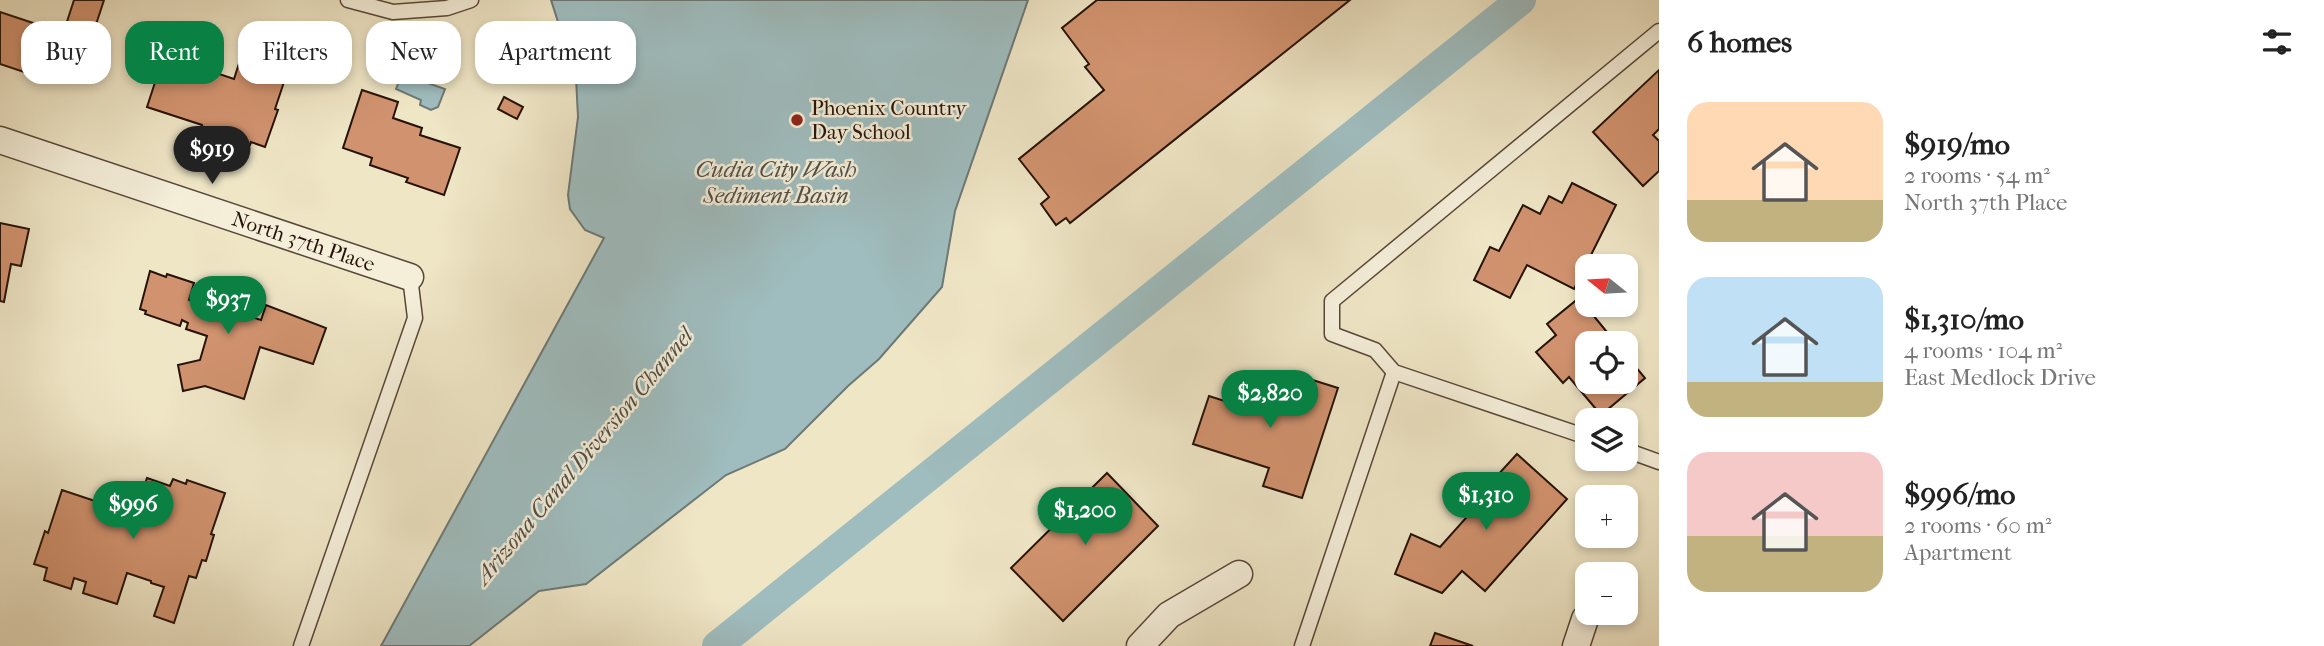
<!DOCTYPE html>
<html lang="en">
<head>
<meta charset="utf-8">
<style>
  body { margin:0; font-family:"IM FELL French Canon",serif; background:#f2f2f2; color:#222; height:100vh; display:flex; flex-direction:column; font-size:26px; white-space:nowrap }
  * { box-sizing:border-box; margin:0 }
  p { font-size:23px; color:#767676 }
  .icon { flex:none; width:38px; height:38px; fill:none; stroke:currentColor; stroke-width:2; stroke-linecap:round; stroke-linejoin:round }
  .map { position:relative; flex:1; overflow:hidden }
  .panel { display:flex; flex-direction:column; background:#fff; width:665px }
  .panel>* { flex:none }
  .top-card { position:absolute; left:21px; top:21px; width:665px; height:63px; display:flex; gap:14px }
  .needle { width:46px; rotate:288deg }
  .buttons { position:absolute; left:1575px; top:254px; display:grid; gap:14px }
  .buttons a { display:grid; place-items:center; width:63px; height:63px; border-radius:14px; background:#fff; box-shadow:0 4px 10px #0003; font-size:35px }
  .price { position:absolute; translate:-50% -60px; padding:0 16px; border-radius:24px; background:#0b8043; color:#fff; font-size:23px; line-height:46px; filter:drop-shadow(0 2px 4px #0008) }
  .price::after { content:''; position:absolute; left:50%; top:42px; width:21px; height:16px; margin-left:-10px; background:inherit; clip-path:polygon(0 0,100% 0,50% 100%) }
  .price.selected { background:#222; color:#fff }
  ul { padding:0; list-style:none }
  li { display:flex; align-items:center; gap:21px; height:175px; padding:0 28px }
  li span { display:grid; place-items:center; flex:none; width:196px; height:140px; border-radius:21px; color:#555 }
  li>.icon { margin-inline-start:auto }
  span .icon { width:84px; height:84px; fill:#fffc; stroke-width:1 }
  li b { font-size:30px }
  h2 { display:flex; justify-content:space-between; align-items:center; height:84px; padding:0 28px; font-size:30px }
  .chip { padding:0 24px; border-radius:21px; background:#fff; box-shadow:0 4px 10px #0003; font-size:24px; line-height:63px }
  .chip.selected { background:#0b8043; color:#fff }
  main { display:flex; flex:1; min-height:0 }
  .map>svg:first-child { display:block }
  .water { fill:#9fbdbf; stroke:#6e7976; stroke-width:2 }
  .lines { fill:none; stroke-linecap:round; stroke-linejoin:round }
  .canal { stroke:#9fbdbf; stroke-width:30 }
  .building { fill:#d1936f; stroke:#251208; stroke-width:2 }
  .lane-casing { stroke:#584738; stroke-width:17 }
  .street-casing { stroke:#584738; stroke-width:29 }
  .lane { stroke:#f5efda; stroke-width:14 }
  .street { stroke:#f5efda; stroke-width:26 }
  .poi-dot { fill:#8f2418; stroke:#f5efda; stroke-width:2.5 }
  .labels { text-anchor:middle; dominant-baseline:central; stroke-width:5; stroke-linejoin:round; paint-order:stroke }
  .poi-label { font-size:21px; fill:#251208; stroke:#f5efda; text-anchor:start }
  .street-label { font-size:21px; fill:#251208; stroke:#f5efda }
  .water-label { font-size:23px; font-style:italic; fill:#504e48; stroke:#f5efda }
</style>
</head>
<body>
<main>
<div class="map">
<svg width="1659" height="646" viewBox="0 0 1659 646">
  <rect width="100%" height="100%" fill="#efe6c6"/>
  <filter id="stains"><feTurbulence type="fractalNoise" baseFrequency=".00286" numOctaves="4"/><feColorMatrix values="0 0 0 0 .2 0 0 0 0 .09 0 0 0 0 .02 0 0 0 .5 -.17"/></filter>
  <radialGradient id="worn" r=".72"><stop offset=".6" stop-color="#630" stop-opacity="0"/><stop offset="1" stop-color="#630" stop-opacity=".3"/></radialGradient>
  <g class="water">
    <polygon points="551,0 1028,0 955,211 942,287 879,359 848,386 785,449 726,475 586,584 539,591 469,646 381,646 604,238 585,230 570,209 568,195 578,117 576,78"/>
    <polygon points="402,74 445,89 438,107 431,110 420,105 421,100 396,89"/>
  </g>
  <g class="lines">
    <polyline class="canal" points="717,646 1521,0"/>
  </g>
  <g class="building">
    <polygon points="74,0 104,0 89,46 62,37"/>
    <polygon points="1097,0 1350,0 1070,223 1066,218 1056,225 1041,204 1049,197 1019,159 1104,90 1085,67 1089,64 1062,28"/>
    <polygon points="0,12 45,27 40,42 62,49 51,81 0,64"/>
    <polygon points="242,54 276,66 272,79 284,82 275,109 278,110 265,147 251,142 250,145 201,128 202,125 147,107 160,67 184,75 189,59 215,68 213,72 234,79"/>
    <polygon points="1659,70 1659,129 1653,135 1659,141 1659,171 1643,186 1593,132"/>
    <polygon points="362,90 398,102 393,118 422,128 420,135 460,148 444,195 406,182 408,178 370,165 372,158 343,148"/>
    <polygon points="504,97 523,107 517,119 498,109"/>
    <polygon points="1572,183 1616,205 1574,289 1527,265 1510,298 1474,280 1490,247 1499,251 1523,205 1540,214 1549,196 1562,203"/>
    <polygon points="0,223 29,229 21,266 11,264 4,302 0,301"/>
    <polygon points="150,271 166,277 167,274 194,283 189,300 219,311 220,307 261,320 266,305 326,328 313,364 260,347 244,399 205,386 183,391 178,365 200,360 207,336 186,329 188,323 182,320 180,326 145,314 146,311 140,309"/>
    <polygon points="1579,298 1616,343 1587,343 1587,382 1626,382 1626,355 1645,378 1601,415 1569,377 1563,383 1536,352 1556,335 1547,324"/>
    <polygon points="1243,375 1283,388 1278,402 1293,407 1303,377 1338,388 1302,498 1263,486 1269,468 1193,444 1209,396 1234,404"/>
    <polygon points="1517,454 1567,499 1485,591 1462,571 1442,593 1395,574 1411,534 1440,547 1490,491 1495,478"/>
    <polygon points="1107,473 1158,526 1063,621 1011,568"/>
    <polygon points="147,478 170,486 173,479 186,484 187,480 225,493 211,534 214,535 206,561 202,560 196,578 189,576 174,623 154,616 164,587 151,583 151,581 127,573 117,604 83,593 86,582 74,578 71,589 44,580 47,568 34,564 45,531 48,533 62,490 122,510 128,493 140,498"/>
    <polygon points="1435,633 1473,646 1430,646"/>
  </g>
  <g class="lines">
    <defs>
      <g id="lane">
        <polyline points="348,0 393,12 447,8 471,0"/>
        <polyline points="1587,437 1394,372 1375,350 1332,334 1332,301 1659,31"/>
        <polyline points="1626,450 1659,462"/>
        <polyline points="301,646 415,318 410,277"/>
        <polyline points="1302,646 1394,372"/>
      </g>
      <g id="street">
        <path id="s1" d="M0,140l410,137"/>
        <polyline points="1140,646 1169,615 1239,574"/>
        <polyline points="1576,646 1585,619"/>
      </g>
    </defs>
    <use href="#lane" class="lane-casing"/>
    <use href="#street" class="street-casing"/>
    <use href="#lane" class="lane"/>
    <use href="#street" class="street"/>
  </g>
  <circle class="poi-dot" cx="797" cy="120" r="7"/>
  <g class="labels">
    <g class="poi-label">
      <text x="811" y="108">Phoenix Country<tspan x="811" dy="24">Day School</tspan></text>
    </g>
    <g class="street-label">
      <text stroke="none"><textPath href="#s1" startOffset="320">North 37th Place</textPath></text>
    </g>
    <g class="water-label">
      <text x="776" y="169">Cudia City Wash<tspan x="776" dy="26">Sediment Basin</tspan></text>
      <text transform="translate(584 456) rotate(-50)">Arizona Canal Diversion Channel</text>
    </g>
  </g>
  <rect width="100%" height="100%" filter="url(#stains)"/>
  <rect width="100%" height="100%" fill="url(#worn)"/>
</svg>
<div class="buttons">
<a><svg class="needle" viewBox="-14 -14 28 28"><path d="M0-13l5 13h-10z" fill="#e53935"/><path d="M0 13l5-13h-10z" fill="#767676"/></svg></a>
<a><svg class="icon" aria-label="locate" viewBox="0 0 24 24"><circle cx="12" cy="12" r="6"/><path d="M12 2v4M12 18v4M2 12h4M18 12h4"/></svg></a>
<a><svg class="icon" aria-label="layers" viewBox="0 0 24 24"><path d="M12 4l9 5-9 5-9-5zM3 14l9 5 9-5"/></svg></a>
<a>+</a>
<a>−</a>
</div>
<b class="price selected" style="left:212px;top:186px">$919</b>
<b class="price" style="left:228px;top:336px">$937</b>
<b class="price" style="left:1270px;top:430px">$2,820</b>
<b class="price" style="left:1486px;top:532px">$1,310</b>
<b class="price" style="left:133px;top:541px">$996</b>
<b class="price" style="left:1085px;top:547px">$1,200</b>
<div class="top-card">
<a class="chip">Buy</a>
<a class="chip selected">Rent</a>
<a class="chip">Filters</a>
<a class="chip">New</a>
<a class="chip">Apartment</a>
</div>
</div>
<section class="panel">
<h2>6 homes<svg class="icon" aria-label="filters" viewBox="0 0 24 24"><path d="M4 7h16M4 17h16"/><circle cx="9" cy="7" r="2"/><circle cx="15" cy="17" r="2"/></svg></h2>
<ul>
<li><span style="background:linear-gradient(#ffd9b3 70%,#c2b280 0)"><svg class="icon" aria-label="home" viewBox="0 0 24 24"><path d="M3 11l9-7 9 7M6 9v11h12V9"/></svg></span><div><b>$919/mo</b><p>2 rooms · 54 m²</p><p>North 37th Place</p></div></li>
<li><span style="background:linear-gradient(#bfe0f5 75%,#c2b280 0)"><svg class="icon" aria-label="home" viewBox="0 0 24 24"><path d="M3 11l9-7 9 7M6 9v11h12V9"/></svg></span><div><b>$1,310/mo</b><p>4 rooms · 104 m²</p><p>East Medlock Drive</p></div></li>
<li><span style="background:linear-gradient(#f6c9c9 60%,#c2b280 0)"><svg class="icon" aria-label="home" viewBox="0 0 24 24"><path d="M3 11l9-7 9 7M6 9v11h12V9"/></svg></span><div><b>$996/mo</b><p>2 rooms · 60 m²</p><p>Apartment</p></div></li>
</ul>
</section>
</main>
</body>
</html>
